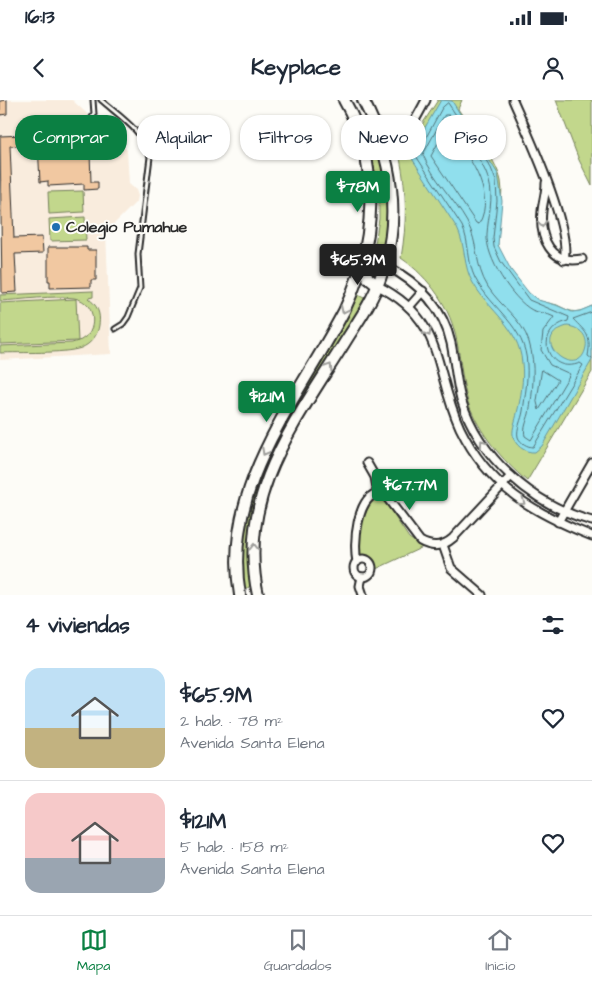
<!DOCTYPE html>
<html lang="es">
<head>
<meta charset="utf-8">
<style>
  body { margin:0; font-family:"Architects Daughter",sans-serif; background:#f2f2f3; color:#1f2937; height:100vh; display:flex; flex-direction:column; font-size:19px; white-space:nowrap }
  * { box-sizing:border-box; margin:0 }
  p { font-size:16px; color:#747a83 }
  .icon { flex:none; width:28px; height:28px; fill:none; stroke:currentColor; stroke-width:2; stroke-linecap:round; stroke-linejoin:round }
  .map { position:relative; height:495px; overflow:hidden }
  .drawer { display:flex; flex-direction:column; background:#fff; flex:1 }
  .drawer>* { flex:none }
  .guide { position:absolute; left:15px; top:15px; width:562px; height:45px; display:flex; gap:10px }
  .price { position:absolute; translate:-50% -42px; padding:0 11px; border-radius:5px; background:#0b8043; color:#fff; font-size:16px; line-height:32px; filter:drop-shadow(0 1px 2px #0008) }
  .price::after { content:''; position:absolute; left:50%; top:30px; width:15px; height:11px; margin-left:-8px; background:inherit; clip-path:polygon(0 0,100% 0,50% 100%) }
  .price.on { background:#222; color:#fff }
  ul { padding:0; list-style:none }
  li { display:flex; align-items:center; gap:15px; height:125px; padding:0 25px }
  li+li { border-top:1px solid #e0e1e3 }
  li span { display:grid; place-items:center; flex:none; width:140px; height:100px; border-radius:15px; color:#555 }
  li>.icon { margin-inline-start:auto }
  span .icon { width:60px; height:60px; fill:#fffc; stroke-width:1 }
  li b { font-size:21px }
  h2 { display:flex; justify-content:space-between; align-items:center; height:60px; padding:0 25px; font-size:21px }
  .tag { padding:0 18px; border-radius:20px; background:#fff; box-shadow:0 1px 4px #0004; font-size:18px; line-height:45px }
  .tag.on { background:#0b8043; color:#fff }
  .status { display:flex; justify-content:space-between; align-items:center; height:35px; padding:0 25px; background:#fff; direction:ltr }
  .status svg { height:14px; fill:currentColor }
  header { display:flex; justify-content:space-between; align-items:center; height:65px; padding:0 25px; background:#fff; font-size:22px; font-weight:700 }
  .menu { display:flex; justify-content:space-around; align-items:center; height:70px; border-top:1px solid #e0e1e3; background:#fff; font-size:14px; color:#747a83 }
  .menu a { display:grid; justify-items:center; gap:2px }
  .menu .on { color:#0b8043 }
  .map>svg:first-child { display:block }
  .built { fill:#f9ecdd }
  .green { fill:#c2d78c; stroke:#76815c }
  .water { fill:#90dfed; stroke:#68979f; fill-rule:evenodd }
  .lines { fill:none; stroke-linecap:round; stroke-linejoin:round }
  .shore { stroke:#537379; stroke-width:1 }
  .building { fill:#f1c8a1; stroke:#2b2b2b }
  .lane-casing { stroke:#2b2b2b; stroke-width:7 }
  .street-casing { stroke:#2b2b2b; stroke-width:11 }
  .secondary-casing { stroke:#2b2b2b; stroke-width:14 }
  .lane { stroke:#fdfcf7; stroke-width:3 }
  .street { stroke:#fdfcf7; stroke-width:7 }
  .secondary { stroke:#fdfcf7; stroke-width:10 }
  .oneway { stroke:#9e9e9b }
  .poi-dot { fill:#1f6fb2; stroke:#fdfcf7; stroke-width:2 }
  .labels { text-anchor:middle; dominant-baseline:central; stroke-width:4; stroke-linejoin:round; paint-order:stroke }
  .poi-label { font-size:16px; font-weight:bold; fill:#2b2b2b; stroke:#fdfcf7; text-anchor:start }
</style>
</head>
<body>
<div class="status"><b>16:13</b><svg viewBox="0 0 49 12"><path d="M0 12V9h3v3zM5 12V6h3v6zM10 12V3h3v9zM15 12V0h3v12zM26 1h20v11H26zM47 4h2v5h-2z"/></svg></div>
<header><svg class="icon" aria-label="back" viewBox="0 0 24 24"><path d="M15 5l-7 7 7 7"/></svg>Keyplace<svg class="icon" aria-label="person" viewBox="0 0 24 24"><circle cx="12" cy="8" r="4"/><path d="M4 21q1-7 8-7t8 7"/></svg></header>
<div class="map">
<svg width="592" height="495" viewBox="0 0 592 495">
  <rect width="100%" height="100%" fill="#fdfcf7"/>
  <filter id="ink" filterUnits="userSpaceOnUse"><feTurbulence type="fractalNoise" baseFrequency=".02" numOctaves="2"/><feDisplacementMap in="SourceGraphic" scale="10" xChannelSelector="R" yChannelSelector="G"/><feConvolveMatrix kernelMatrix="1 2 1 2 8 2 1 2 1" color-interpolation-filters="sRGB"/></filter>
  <g filter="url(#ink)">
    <polygon class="built" points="0,0 72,0 127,50 129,84 136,90 138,96 137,101 106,132 111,254 0,260"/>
    <g class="green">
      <path d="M438,0h24l-4,9c13,20 38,49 43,72 4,21 -8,44 -3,64 4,15 27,49 40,55 6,3 13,3 19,5 16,8 18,9 35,1v66l-65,109c-25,-21 -48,-48 -59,-79 -6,-20 -7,-40 -11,-60 -6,-34 -27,-64 -56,-84 6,-36 6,-64 -1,-100z"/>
      <polygon points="556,0 592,0 592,86 579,60"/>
      <path d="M374,43l3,2c13,48 15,85 -2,133l-4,-10 8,-49v-20l-2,-21 -9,-32z"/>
      <polygon points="83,91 84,112 49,114 48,92"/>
      <polygon points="85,117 86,140 50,141 49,119"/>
      <path d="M93,191v6l-5,1c9,7 13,15 11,27 -1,10 -8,19 -18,23 -17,6 -61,4 -81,5v-7l72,-3 9,-3 8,-6c8,-14 3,-33 -15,-36 -20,-3 -53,2 -74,3v-6z"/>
      <polygon points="358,195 366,199 305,297 260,384 249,432 251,484 248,488 244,488 241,481 243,427 261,368"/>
      <polygon points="76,199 78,241 0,244 0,203"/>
      <path d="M379,398l6,4 24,36 14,9 -47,22 -6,-10 -10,-4c-6,-12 5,-54 19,-57z"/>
    </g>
    <path class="water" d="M441,0l11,1 46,73 4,27 -4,44 13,25 18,23 9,7 18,5 16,7 8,-1 12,-5v54l-50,86 -7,6c-10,1 -21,-7 -22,-17 -1,-7 3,-15 4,-22 4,-15 7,-35 5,-50 -3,-36 -32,-51 -49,-80 -10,-16 -7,-37 -16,-55l-46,-71 2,-9zM567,226c11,1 21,8 19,21 -7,37 -62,-8 -19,-21z"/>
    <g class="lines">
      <g class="shore">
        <path d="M448,3l43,65 5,13 1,20 -4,37 1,9 7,15 28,38 40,17 -1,4c-36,9 -21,55 12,42l3,2 -50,82c-5,0 -13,-4 -15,-10 -2,-8 4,-18 5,-26 2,-15 5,-31 4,-46 -1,-39 -35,-55 -52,-87 -8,-16 -5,-35 -13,-52l-46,-70 26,-48z"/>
        <path d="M445,15h4c13,20 33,43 40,66 5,17 -1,35 -2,53 -2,23 25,65 45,76 7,3 15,3 22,7l-11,15 -2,18 9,15 20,9 -39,66 -6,-4c-2,-7 2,-15 4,-22 4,-22 7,-50 0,-72 -7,-23 -28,-35 -41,-55 -14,-23 -9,-43 -21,-65 -13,-23 -34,-43 -44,-67z"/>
        <path d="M449,29c18,25 48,63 30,95l-3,-1 -45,-67 14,-26z"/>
        <path d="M592,212l-19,7c12,13 19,15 15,37l4,3"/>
        <polygon points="542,270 558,280 539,310 537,302"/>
      </g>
    </g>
    <g class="building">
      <polygon points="7,0 7,14 0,15 0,1"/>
      <polygon points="50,31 67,31 68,54 90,53 91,82 98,82 98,89 84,90 84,84 48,86 48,81 40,82 38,44 10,46 14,138 42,137 43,153 15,154 17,192 2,193 0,36 50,34"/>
      <polygon points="48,147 87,147 87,150 96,150 96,180 91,180 91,187 50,188 50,181 48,181"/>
    </g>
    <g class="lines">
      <defs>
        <g id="lane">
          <path d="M101,0c18,16 44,32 49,57l-12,97 2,34 -12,29 -5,7 -8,5"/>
          <polyline points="86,27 94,14 93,0"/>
        </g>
        <g id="street">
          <path d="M513,0c14,32 59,128 51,160"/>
          <path d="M383,48c23,-5 33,-30 43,-48"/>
          <path d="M546,83c0,10 -3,18 -4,28 -3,27 9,54 40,48"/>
          <path d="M385,165c33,17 58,42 66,78 4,19 5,38 10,56 18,59 72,106 131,122"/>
          <path d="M378,186c68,34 55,84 82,142 29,60 74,85 132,108"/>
          <polyline points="409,207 423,191"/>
          <polyline points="367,363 375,377 378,393"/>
          <polyline points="558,422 592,363"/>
          <polyline points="443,445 451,468 482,495"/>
          <circle cx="363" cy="468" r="9"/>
          <path d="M357,462c-4,-18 0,-65 21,-69l7,2 35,46c12,7 23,6 33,-3l58,-62"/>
          <polyline points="362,477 360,486 363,495"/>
        </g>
        <g id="secondary">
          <polyline points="363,165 368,178 378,186"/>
          <path d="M240,495c-19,-108 57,-194 104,-284 32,-67 38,-145 0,-211"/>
          <path d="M258,495c-22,-99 38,-174 87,-253 13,-21 27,-40 35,-63 23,-60 12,-123 -17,-179"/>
        </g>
      </defs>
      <use href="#lane" class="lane-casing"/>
      <use href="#street" class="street-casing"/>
      <use href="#secondary" class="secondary-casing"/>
      <use href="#lane" class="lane"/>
      <use href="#street" class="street"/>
      <use href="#secondary" class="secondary"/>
    </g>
    <defs><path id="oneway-chevron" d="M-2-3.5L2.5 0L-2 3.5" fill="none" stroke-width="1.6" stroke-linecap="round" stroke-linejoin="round" transform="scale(1.25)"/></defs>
    <g class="oneway">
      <use href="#oneway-chevron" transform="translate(542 124) rotate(85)"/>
      <use href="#oneway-chevron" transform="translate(344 210) rotate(116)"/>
      <use href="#oneway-chevron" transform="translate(428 233) rotate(60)"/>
      <use href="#oneway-chevron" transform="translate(329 267) rotate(-58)"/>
      <use href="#oneway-chevron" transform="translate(483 343) rotate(-125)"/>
      <use href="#oneway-chevron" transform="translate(265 352) rotate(119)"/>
      <use href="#oneway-chevron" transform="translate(522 402) rotate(36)"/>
      <use href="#oneway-chevron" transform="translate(254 447) rotate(-90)"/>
    </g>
  </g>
  <circle class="poi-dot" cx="56" cy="127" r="5"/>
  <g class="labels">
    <g class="poi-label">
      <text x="66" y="127">Colegio Pumahue</text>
    </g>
  </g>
</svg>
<b class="price" style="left:358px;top:113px">$78M</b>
<b class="price on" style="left:358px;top:186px">$65.9M</b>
<b class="price" style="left:267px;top:323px">$121M</b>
<b class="price" style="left:410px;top:411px">$67.7M</b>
<div class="guide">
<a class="tag on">Comprar</a>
<a class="tag">Alquilar</a>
<a class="tag">Filtros</a>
<a class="tag">Nuevo</a>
<a class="tag">Piso</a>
</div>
</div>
<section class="drawer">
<h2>4 viviendas<svg class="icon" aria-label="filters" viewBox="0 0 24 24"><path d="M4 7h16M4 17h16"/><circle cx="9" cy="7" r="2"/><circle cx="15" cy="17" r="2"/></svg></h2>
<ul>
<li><span style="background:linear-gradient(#bfe0f5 60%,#c2b280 0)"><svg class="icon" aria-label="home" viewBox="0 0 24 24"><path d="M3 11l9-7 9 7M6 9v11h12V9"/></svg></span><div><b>$65.9M</b><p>2 hab. · 78 m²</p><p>Avenida Santa Elena</p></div><svg class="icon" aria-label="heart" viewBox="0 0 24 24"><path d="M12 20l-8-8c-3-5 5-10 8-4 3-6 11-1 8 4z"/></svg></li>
<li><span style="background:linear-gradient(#f6c9c9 65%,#9aa5b1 0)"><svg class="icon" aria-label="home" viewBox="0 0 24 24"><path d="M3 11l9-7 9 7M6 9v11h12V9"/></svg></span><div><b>$121M</b><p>5 hab. · 158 m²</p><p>Avenida Santa Elena</p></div><svg class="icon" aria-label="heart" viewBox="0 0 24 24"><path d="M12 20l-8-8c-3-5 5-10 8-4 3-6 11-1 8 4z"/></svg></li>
</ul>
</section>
<nav class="menu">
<a class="on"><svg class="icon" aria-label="map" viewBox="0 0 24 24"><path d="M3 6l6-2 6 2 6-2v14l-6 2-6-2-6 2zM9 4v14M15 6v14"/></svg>Mapa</a>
<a><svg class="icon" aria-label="saved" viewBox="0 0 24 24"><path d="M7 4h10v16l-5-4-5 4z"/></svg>Guardados</a>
<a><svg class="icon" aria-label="home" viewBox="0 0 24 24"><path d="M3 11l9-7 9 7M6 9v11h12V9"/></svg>Inicio</a>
</nav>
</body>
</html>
